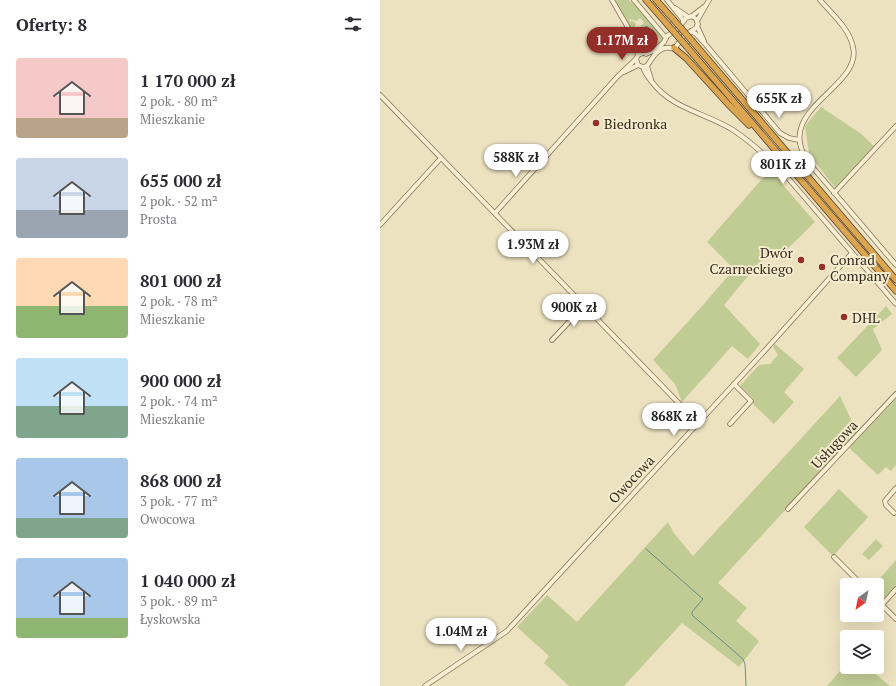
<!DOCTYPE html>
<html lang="pl">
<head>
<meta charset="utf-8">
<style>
  body { margin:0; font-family:"PT Serif",serif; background:#f7f7f7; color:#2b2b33; height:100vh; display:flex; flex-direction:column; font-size:15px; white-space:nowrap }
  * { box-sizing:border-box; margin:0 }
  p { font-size:13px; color:#7c7c81 }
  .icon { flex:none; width:22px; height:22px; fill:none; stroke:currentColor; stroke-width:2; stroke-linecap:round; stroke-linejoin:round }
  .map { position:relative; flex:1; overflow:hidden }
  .details { display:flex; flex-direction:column; background:#fff; width:380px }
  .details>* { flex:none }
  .needle { width:26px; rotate:213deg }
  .buttons { position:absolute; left:460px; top:578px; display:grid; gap:8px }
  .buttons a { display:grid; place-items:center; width:44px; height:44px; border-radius:4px; background:#fff; box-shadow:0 4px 16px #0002; font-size:20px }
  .price { position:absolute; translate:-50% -34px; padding:0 9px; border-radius:14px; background:#fff; color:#222; font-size:13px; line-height:26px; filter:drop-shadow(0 1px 2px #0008) }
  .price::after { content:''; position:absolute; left:50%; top:24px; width:12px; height:9px; margin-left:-6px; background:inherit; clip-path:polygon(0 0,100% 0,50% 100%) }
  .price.on { background:#942e29; color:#fff }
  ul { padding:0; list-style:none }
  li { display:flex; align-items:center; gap:12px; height:100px; padding:0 16px }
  li span { display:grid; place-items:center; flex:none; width:112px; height:80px; border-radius:4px; color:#555 }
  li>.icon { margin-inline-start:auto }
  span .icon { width:48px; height:48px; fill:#fffc; stroke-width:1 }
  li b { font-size:17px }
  h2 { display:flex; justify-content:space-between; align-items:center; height:48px; padding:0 16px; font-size:17px }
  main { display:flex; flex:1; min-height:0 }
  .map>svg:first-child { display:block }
  .green { fill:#c1cb94 }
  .water { fill:#a3bfb8; stroke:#6a8c86 }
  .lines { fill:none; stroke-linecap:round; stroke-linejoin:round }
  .stream { stroke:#6a8c86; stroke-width:1 }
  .minor-casing { stroke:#867358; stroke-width:5.5 }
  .highway-casing { stroke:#53412d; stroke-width:7 }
  .minor { stroke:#f8efd3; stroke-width:4 }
  .highway { stroke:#dca651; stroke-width:5.5 }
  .highway-bridge-casing { stroke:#53412d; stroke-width:7; stroke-linecap:butt }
  .highway-bridge { stroke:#dca651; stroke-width:5.5 }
  .poi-dot { fill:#942e29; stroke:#f5eccf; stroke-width:1.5 }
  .labels { text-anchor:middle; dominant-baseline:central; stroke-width:4; stroke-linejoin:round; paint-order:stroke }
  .poi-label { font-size:14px; fill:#352a1c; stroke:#f5eccf; text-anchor:start }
  .street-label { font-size:14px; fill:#352a1c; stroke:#f5eccf }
</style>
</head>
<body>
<main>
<section class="details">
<h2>Oferty: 8<svg class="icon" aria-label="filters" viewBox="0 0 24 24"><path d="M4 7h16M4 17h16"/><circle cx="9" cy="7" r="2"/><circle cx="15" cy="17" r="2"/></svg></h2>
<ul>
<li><span style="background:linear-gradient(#f6c9c9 75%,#b9a48a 0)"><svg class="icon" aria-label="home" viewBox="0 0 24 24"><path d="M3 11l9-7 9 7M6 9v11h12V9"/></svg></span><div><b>1 170 000 zł</b><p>2 pok. · 80 m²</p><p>Mieszkanie</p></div></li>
<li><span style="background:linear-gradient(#c9d6e8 65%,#9aa5b1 0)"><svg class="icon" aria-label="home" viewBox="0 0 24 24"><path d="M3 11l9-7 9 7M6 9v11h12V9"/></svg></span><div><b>655 000 zł</b><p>2 pok. · 52 m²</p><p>Prosta</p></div></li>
<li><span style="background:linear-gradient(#ffd9b3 60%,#8fb573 0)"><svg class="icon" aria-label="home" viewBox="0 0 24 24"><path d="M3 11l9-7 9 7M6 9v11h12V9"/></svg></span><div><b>801 000 zł</b><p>2 pok. · 78 m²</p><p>Mieszkanie</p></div></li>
<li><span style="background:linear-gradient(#bfe0f5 60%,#7fa58c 0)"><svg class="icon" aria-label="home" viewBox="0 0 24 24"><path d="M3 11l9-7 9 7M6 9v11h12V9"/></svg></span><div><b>900 000 zł</b><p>2 pok. · 74 m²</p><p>Mieszkanie</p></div></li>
<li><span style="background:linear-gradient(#a9c7e8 75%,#7fa58c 0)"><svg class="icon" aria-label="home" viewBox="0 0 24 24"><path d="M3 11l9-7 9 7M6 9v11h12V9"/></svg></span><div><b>868 000 zł</b><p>3 pok. · 77 m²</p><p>Owocowa</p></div></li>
<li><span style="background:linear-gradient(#a9c7e8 75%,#8fb573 0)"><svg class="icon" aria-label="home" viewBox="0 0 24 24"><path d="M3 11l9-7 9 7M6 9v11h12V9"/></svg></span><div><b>1 040 000 zł</b><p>3 pok. · 89 m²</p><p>Łyskowska</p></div></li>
</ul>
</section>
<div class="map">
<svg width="516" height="686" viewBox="0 0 516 686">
  <rect width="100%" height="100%" fill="#ede2c0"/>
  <g class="green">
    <polygon points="235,0 249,0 257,7 283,37 283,41 281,44 278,45 277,43 280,39 266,25 257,33 265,48 268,49 275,44 276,46 272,50 268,51 261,48 254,33 264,23 260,18 256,21 250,19 249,21 253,21 256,24 254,28 251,28"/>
    <polygon points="441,107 480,133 496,148 456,189 429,154 425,126"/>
    <polygon points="390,170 435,222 399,257 388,252 344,305 380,344 368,359 352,346 302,402 295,384 273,360 324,304 354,269 327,242"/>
    <polygon points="506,306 512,314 493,329 502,350 476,377 457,358"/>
    <polygon points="395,344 424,369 404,392 414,402 394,424 373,404 373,398 360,386 379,365 390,364 398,355 393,347"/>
    <polygon points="460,396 477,432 338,583 367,608 356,621 379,641 359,667 302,623 244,686 189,686 164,663 169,656 137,627 167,595 197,622 288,522 294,533 313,556"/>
    <polygon points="516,396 516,465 511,471 506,467 498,475 468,447"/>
    <polygon points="459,489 488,517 453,556 424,527"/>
    <polygon points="496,539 503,546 489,560 482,554"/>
    <polygon points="516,560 516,585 502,601 497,596 497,585 494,585"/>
    <polygon points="467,663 467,667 487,667 510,686 447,686"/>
  </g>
  <polygon class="water" points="266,26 268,27 278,39 268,47 266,46 258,33"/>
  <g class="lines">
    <polyline class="stream" points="266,549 323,599 312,612 312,615 363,659 365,664 366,686"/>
    <defs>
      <g id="minor">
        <polyline points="232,0 261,50 264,53"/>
        <polyline points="254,0 286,38"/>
        <polyline points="287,0 304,21"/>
        <path d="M440,0c12,14 29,28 33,47 10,41 -83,63 -44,116l87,102"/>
        <polyline points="295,8 308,17"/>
        <polyline points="312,16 325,6"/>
        <polyline points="317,21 329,0"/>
        <polyline points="317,26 324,41"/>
        <polyline points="311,31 316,34 326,45 400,133 409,138 419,140"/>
        <polyline points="252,37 258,55"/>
        <path d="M263,53l-5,2 -2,4 2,6 5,2 4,-1c5,-7 9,-16 18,-18 4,-1 6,1 10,0l9,-12 12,-8 2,-4 -2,-5 -4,-3 -6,2 -8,11 -11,7 -3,6 -4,4 -7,5 -7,3"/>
        <polyline points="267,66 271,79"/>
        <path d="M263,67c2,7 5,10 9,15 20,27 54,31 81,48 20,13 38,31 55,48l108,126"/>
        <polyline points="244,72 258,65"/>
        <polyline points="0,95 318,423"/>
        <polyline points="454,193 516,126"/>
        <polyline points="115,213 238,76 256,59"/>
        <polyline points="0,225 61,158"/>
        <polyline points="172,340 204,306"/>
        <polyline points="350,424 371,401 354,384"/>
        <polyline points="408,509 516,394"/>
        <polyline points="514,513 506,505 505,501 516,488"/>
        <polyline points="454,557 482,585"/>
        <polyline points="497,600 516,619"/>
        <polyline points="502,605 516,589"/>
        <polyline points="45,686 127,631 389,346 472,253"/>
      </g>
      <g id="highway">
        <polyline points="266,0 287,24"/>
        <polyline points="276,0 293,19"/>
        <polyline points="313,42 516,280"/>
        <polyline points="307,47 516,291"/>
        <polyline points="294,48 306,58 348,104 369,125"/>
      </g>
    </defs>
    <use href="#minor" class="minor-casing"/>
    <use href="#highway" class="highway-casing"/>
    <use href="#minor" class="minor"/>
    <use href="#highway" class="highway"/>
    <defs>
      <g id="highway-bridge">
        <polyline points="293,19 313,42"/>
        <polyline points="287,24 307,47"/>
      </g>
    </defs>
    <use href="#highway-bridge" class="highway-bridge-casing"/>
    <use href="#highway-bridge" class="highway-bridge"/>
  </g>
  <g class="poi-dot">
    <circle cx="216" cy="123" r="4"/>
    <circle cx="421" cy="260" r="4"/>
    <circle cx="442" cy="267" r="4"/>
    <circle cx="464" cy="317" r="4"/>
  </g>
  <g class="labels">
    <g class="poi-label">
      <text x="224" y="123">Biedronka</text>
      <text x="413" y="252" text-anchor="end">Dwór<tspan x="413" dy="16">Czarneckiego</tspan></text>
      <text x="450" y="259">Conrad<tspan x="450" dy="16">Company</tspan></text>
      <text x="472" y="317">DHL</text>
    </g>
    <g class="street-label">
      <text transform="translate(454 444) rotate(-47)">Usługowa</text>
      <text transform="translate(251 479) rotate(-47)">Owocowa</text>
    </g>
  </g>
</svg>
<div class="buttons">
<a><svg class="needle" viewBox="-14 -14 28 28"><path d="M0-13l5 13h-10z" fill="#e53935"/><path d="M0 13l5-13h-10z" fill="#7c7c81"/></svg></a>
<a><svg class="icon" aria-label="layers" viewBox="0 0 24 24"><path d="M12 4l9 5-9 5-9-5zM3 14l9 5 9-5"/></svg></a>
</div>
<b class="price on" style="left:242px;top:61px">1.17M zł</b>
<b class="price" style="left:399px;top:119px">655K zł</b>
<b class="price" style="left:136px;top:178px">588K zł</b>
<b class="price" style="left:403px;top:185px">801K zł</b>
<b class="price" style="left:153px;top:265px">1.93M zł</b>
<b class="price" style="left:194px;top:328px">900K zł</b>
<b class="price" style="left:294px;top:437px">868K zł</b>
<b class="price" style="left:81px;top:652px">1.04M zł</b>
</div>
</main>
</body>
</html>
